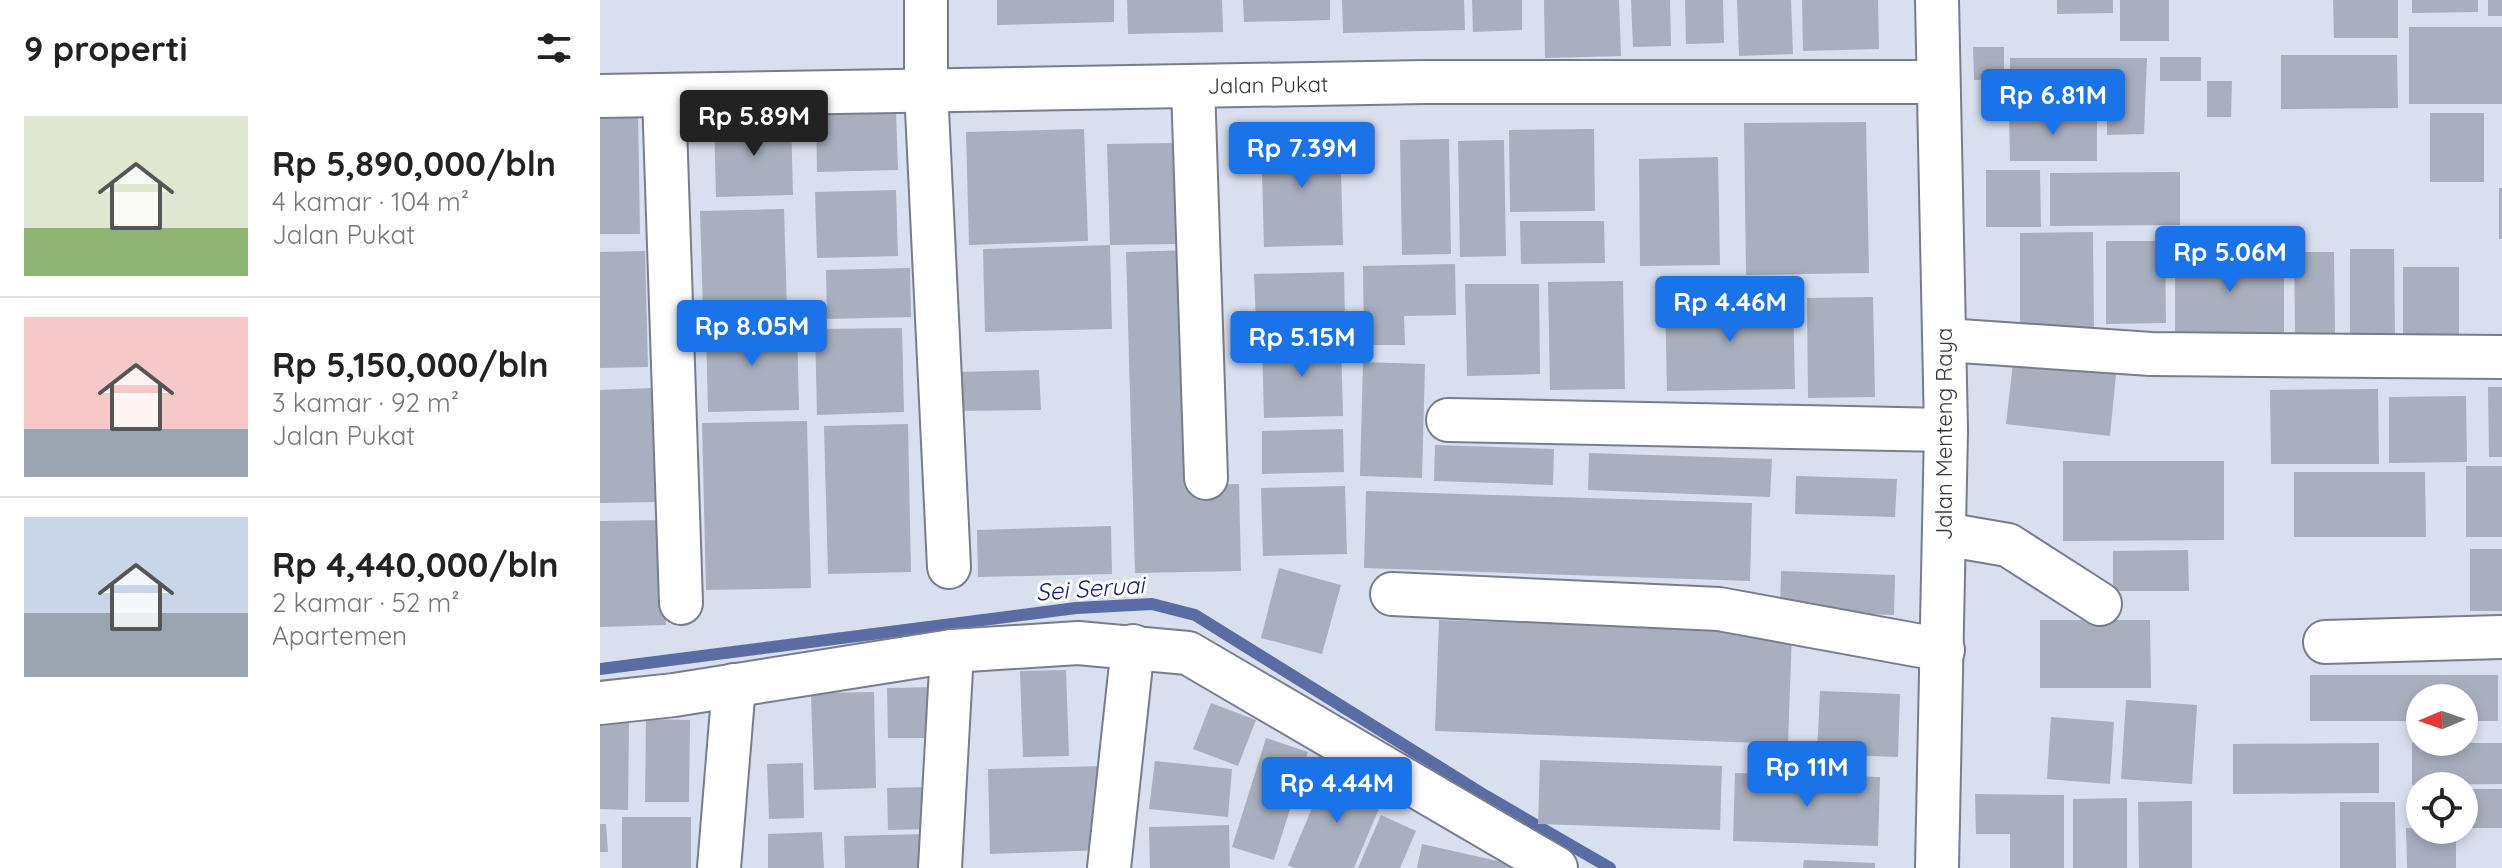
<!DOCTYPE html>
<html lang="id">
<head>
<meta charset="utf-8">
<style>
  body { margin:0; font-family:Quicksand,sans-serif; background:#f6f6f6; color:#222; height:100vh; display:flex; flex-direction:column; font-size:30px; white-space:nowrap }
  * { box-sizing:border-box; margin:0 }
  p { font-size:26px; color:#767676 }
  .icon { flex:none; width:44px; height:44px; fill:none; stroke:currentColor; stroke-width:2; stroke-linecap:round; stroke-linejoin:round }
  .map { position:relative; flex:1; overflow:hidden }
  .sheet { display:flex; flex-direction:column; background:#fff; width:600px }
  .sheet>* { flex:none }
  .needle { width:52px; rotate:268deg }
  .buttons { position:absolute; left:1806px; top:684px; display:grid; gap:16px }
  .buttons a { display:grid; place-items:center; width:72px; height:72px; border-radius:50%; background:#fff; box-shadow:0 4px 12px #0003; font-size:40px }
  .price { position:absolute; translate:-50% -68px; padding:0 18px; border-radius:8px; background:#1a73e8; color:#fff; font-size:26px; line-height:52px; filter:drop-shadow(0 2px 4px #0008) }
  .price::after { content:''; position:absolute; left:50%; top:48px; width:24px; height:18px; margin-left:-12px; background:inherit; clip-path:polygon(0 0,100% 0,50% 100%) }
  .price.active { background:#222; color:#fff }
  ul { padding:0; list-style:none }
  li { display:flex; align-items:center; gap:24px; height:200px; padding:0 24px }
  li+li { border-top:2px solid #e0e0e0 }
  li span { display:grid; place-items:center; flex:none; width:224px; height:160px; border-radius:0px; color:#555 }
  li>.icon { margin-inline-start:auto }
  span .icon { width:96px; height:96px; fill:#fffc; stroke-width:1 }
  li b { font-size:34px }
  h2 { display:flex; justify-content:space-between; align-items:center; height:96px; padding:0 24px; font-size:34px }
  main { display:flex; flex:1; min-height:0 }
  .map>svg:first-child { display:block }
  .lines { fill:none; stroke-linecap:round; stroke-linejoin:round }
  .stream { stroke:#596ca3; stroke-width:12 }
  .building { fill:#a8afbe }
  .minor-casing { stroke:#787d8c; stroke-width:46 }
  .minor { stroke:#fff; stroke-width:42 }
  .labels { text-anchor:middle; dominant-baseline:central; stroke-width:6; stroke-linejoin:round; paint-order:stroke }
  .street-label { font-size:22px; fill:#34373d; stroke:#fff }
  .water-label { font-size:24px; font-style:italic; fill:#111c75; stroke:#fff }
</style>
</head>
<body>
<main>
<section class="sheet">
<h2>9 properti<svg class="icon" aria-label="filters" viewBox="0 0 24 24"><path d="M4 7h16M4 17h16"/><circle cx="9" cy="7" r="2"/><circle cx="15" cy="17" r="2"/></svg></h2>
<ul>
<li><span style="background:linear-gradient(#dfe7d0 70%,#8fb573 0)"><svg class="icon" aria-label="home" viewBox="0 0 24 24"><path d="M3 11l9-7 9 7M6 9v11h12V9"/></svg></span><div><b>Rp 5,890,000/bln</b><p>4 kamar · 104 m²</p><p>Jalan Pukat</p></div></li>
<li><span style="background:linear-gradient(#f6c9c9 70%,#9aa5b1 0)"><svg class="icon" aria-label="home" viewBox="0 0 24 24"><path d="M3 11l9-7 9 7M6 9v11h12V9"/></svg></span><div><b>Rp 5,150,000/bln</b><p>3 kamar · 92 m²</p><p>Jalan Pukat</p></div></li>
<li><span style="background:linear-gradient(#c9d6e8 60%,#9aa5b1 0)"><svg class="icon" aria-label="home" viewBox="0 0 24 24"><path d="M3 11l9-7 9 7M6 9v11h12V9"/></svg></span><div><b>Rp 4,440,000/bln</b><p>2 kamar · 52 m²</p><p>Apartemen</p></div></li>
</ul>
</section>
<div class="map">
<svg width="1902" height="868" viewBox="0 0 1902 868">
  <rect width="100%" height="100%" fill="#d8dfef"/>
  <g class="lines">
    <polyline class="stream" points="0,669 476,608 552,604 595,615 886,796 1010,868"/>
  </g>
  <g class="building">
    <polygon points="397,0 514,0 514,22 397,25"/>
    <polygon points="527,0 622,0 623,32 528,34"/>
    <polygon points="643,0 730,0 730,20 644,22"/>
    <polygon points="742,0 864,0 865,30 743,33"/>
    <polygon points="872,0 922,0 922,30 873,32"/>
    <polygon points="944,0 1019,0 1021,56 945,58"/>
    <polygon points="1031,0 1070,0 1071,46 1033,47"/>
    <polygon points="1085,0 1123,0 1124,43 1086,44"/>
    <polygon points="1137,0 1191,0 1193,54 1139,56"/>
    <polygon points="1202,0 1278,0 1279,49 1203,51"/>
    <polygon points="1457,0 1513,0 1513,13 1457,14"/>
    <rect x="1520" y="0" width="49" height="41"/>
    <polygon points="1733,0 1798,0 1798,38 1734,38"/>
    <polygon points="1812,0 1878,0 1878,12 1812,13"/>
    <rect x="1888" y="0" width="14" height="16"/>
    <rect x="1809" y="27" width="93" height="77"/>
    <polygon points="1373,47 1404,47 1404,79 1374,80"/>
    <polygon points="1681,55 1797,55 1798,108 1681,109"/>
    <rect x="1560" y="57" width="41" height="24"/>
    <polygon points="1410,58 1547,58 1544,134 1507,135 1507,103 1410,103"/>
    <polygon points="1607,81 1632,81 1631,117 1607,117"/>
    <polygon points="0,110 38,110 40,234 0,234"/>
    <polygon points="296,112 298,170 217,172 216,115"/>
    <polygon points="1409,113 1497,113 1497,161 1410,161"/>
    <rect x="1830" y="113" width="54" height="69"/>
    <polygon points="191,119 193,195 116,197 114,121"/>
    <polygon points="1266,122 1269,273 1146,275 1144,123"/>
    <polygon points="484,129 488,241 369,245 366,132"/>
    <polygon points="994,129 995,211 910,212 909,130"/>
    <polygon points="740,134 743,245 664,247 661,136"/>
    <polygon points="849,139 851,254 802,255 800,140"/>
    <polygon points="904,140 906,256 860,257 858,141"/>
    <polygon points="574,143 577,244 510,245 512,329 385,332 383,249 510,245 507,144"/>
    <polygon points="1118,157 1120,265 1040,266 1039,159"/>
    <polygon points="1386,170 1440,170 1441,227 1386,227"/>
    <polygon points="1580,172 1580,225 1450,226 1450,173"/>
    <rect x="1899" y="188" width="3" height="51"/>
    <polygon points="296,190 298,256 217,258 215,192"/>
    <polygon points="184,209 187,309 103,311 100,211"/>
    <polygon points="920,221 1004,221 1005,263 921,264"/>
    <polygon points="1493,232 1494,333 1420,334 1420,233"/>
    <polygon points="1506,241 1565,241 1566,323 1506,324"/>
    <polygon points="1750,249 1794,249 1795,336 1750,336"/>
    <polygon points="592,250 598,485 639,484 641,571 535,573 526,252"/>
    <polygon points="45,251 48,367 0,368 0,252"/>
    <polygon points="1694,252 1734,252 1735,333 1695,333"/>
    <polygon points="1684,253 1684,333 1575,334 1575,254"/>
    <polygon points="855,264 856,315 804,316 805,345 764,345 763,266"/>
    <rect x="1803" y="267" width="56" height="77"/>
    <polygon points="310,268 311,317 227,319 226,270"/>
    <polygon points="744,272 745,321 656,324 654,274"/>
    <polygon points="1023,281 1025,389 950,390 948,282"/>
    <polygon points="865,284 939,284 940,374 867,376"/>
    <polygon points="1193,297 1195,389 1067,391 1065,299"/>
    <polygon points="1273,297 1275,397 1208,398 1207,298"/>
    <polygon points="197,324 199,410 108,412 106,326"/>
    <polygon points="302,328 304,412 217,415 215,329"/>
    <polygon points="741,340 743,416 664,418 662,342"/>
    <polygon points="763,362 825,364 822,478 760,476"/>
    <polygon points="1413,363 1516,374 1510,436 1406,424"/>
    <polygon points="439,370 441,410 358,411 357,372"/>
    <polygon points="1888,387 1902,387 1902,457 1889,457"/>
    <polygon points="52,388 55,502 0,503 0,390"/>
    <polygon points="1778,389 1779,464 1671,464 1670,390"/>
    <polygon points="1866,396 1867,462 1789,463 1789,397"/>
    <polygon points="207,421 211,588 106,590 102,423"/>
    <polygon points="308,424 311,572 228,574 224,426"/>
    <polygon points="743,429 744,472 662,474 662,431"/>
    <polygon points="835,445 954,449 953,485 834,481"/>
    <polygon points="989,453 1172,459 1170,497 988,490"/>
    <polygon points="1463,461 1624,461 1624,540 1463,541"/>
    <rect x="1866" y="466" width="36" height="71"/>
    <polygon points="1694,472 1825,472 1826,537 1694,537"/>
    <polygon points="1196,476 1297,479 1295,517 1195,514"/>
    <polygon points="745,486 747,554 663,556 661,488"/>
    <polygon points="766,491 1152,503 1150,581 764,568"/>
    <polygon points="64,520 66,625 0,627 0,521"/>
    <polygon points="511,526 512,574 378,577 377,530"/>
    <rect x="1870" y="549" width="32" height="62"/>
    <polygon points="1588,550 1589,591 1513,591 1513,551"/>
    <polygon points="679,568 741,585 722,654 661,638"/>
    <polygon points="1181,571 1295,575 1294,615 1180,611"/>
    <polygon points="839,620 1192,632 1188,744 835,731"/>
    <polygon points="1440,620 1550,620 1551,688 1440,688"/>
    <polygon points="466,670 469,756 423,757 420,671"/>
    <polygon points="1710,675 1898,675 1898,721 1864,721 1864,698 1820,698 1820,721 1710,721"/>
    <polygon points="339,687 339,738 288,738 287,688"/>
    <polygon points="1220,691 1300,694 1298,757 1217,754"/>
    <polygon points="274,692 276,788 214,790 211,693"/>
    <polygon points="1526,700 1597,705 1592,784 1521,779"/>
    <polygon points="611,703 656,720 638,766 593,749"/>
    <polygon points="1451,717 1514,722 1510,784 1447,779"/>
    <polygon points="0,718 29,718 28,810 0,809"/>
    <polygon points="46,719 90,720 89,802 45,802"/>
    <polygon points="666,738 708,752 674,860 632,847"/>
    <polygon points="1779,743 1779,793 1633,794 1633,744"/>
    <polygon points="1812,743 1902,743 1902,784 1812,785"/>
    <polygon points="940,760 1122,766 1120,830 938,824"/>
    <polygon points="555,761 632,769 628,817 549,809"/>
    <polygon points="203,763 204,818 169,819 167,764"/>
    <polygon points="503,766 505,850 390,854 388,769"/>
    <polygon points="728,770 785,794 754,868 694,868 688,865"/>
    <polygon points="1135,773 1280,777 1278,846 1133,841"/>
    <polygon points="327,787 329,829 288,830 287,788"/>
    <rect x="1864" y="789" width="38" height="39"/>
    <polygon points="1375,794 1464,795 1464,868 1410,868 1410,834 1376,834"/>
    <polygon points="1527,798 1527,868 1473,868 1473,799"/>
    <polygon points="1592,801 1592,868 1539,868 1538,802"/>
    <polygon points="1740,802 1795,802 1796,868 1740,868"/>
    <polygon points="781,815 816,831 800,868 758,868"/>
    <rect x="22" y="817" width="69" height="51"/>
    <polygon points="0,824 6,824 8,852 0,852"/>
    <polygon points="629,825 630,868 550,868 549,827"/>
    <polygon points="1806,828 1856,830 1856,868 1807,868"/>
    <polygon points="222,832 224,868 168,868 168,834"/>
    <polygon points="327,834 328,868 245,868 244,836"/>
    <polygon points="822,844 911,864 910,868 817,868"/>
    <polygon points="1204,860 1275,863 1275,868 1203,868"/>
  </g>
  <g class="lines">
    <defs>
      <g id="minor">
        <polyline points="326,0 326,89 349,567"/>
        <polyline points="1337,0 1346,430 1337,868"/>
        <polyline points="593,86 606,478"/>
        <path id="s1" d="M0,96l825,-14h513"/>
        <polyline points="64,96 81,603"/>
        <polyline points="1345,340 1551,354 1902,357"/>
        <polyline points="848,420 1346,430"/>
        <polyline points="1344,534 1408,545 1500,604"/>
        <polyline points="792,594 1119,609 1343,650"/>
        <polyline points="1725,642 1902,637"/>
        <polyline points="0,703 74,695 352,651 478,643 588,653 956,868"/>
        <polyline points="119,868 134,685"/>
        <polyline points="340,868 352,651"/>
        <polyline points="509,868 533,646"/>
      </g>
    </defs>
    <use href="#minor" class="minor-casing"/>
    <use href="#minor" class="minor"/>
  </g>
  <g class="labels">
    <g class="street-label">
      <text stroke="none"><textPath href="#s1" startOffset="668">Jalan Pukat</textPath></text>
      <text transform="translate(1344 434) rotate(-90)">Jalan Menteng Raya</text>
    </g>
    <g class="water-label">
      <text transform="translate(490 588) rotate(-4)">Sei Seruai</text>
    </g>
  </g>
</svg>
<div class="buttons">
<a><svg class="needle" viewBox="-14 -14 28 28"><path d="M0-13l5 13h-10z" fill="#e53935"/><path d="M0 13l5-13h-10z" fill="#767676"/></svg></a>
<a><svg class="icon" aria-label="locate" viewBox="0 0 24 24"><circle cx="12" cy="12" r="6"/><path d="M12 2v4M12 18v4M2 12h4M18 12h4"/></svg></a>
</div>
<b class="price" style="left:1453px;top:137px">Rp 6.81M</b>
<b class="price active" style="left:154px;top:158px">Rp 5.89M</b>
<b class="price" style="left:702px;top:190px">Rp 7.39M</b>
<b class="price" style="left:1630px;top:294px">Rp 5.06M</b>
<b class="price" style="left:1130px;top:344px">Rp 4.46M</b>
<b class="price" style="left:152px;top:368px">Rp 8.05M</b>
<b class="price" style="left:702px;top:379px">Rp 5.15M</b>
<b class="price" style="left:1207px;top:809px">Rp 11M</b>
<b class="price" style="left:737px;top:825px">Rp 4.44M</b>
</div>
</main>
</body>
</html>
